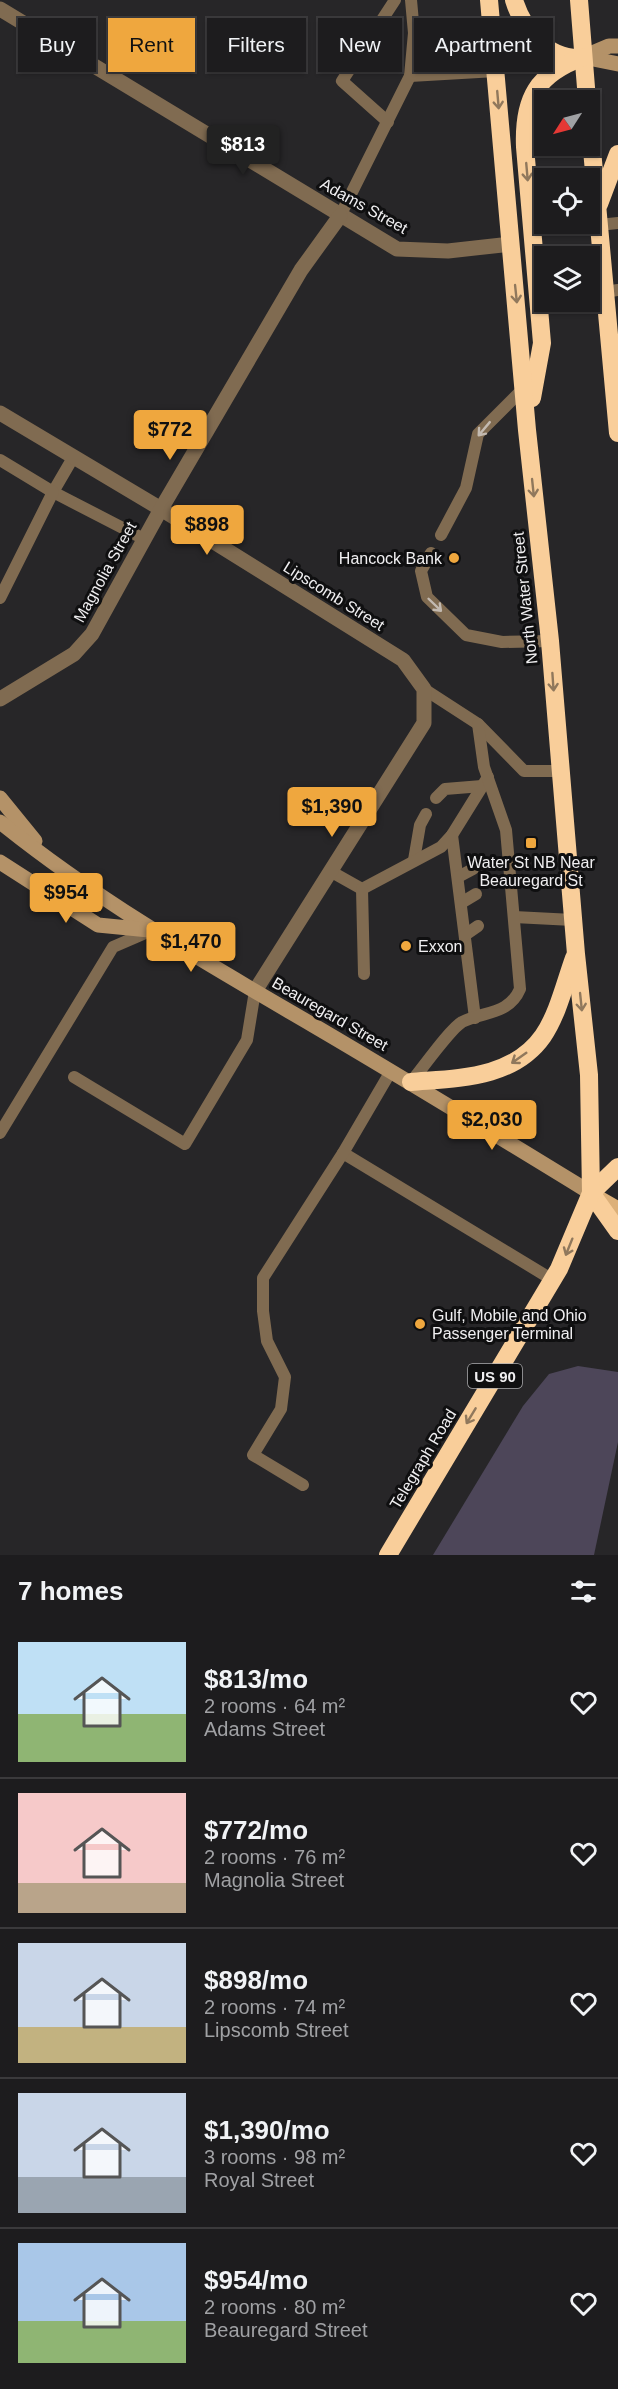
<!DOCTYPE html>
<html lang="en">
<head>
<meta charset="utf-8">
<style>
  body { margin:0; font-family:Helvetica,sans-serif; background:#252527; color:#f1f3f6; height:100vh; display:flex; flex-direction:column; font-size:22px; white-space:nowrap }
  * { box-sizing:border-box; margin:0 }
  p { font-size:20px; color:#a0a1a4 }
  .icon { flex:none; width:33px; height:33px; fill:none; stroke:currentColor; stroke-width:2; stroke-linecap:round; stroke-linejoin:round }
  .map { position:relative; height:1555px; overflow:hidden }
  .side { display:flex; flex-direction:column; background:#1d1c1e; flex:1 }
  .side>* { flex:none }
  .banner { position:absolute; left:18px; top:18px; width:582px; height:54px; display:flex; gap:12px }
  .needle { width:39px; rotate:234deg }
  .controls { position:absolute; left:534px; top:90px; display:grid; gap:12px }
  .controls a { display:grid; place-items:center; width:66px; height:66px; border-radius:0px; background:#1d1c1e; box-shadow:0 2px 4px #0004,0 0 0 2px #3b3a3c; font-size:30px }
  .price { position:absolute; translate:-50% -51px; padding:0 14px; border-radius:6px; background:#efa73e; color:#111; font-size:20px; line-height:39px; filter:drop-shadow(0 2px 3px #0008) }
  .price::after { content:''; position:absolute; left:50%; top:36px; width:18px; height:14px; margin-left:-9px; background:inherit; clip-path:polygon(0 0,100% 0,50% 100%) }
  .price.selected { background:#222; color:#fff }
  ul { padding:0; list-style:none }
  li { display:flex; align-items:center; gap:18px; height:150px; padding:0 18px }
  li+li { border-top:2px solid #3b3a3c }
  li span { display:grid; place-items:center; flex:none; width:168px; height:120px; border-radius:0px; color:#555 }
  li>.icon { margin-inline-start:auto }
  span .icon { width:72px; height:72px; fill:#fffc; stroke-width:1 }
  li b { font-size:26px }
  h2 { display:flex; justify-content:space-between; align-items:center; height:72px; padding:0 18px; font-size:26px }
  .tag { padding:0 21px; border-radius:0px; background:#1d1c1e; box-shadow:0 2px 4px #0004,0 0 0 2px #3b3a3c; font-size:21px; line-height:54px }
  .tag.selected { background:#efa73e; color:#111 }
  .map>svg:first-child { display:block }
  .green { fill:#4d4659 }
  .lines { fill:none; stroke-linecap:round; stroke-linejoin:round }
  .lane { stroke:#806b51; stroke-width:12 }
  .street { stroke:#806b51; stroke-width:15 }
  .secondary { stroke:#b49268; stroke-width:15 }
  .primary { stroke:#dcb079; stroke-width:15 }
  .highway { stroke:#f9ce9a; stroke-width:18 }
  .oneway { stroke:#90785c }
  .oneway2 { stroke:#c3bab1 }
  .poi-dot { fill:#efa73e; stroke:#0f0f10; stroke-width:2 }
  .labels { text-anchor:middle; dominant-baseline:central; stroke-width:6; stroke-linejoin:round; paint-order:stroke }
  .shield { fill:#0f0f10; stroke:#acacae; stroke-width:1.5 }
  .shield-label { font-size:15px; font-weight:bold; fill:#f0eff1 }
  .street-label { font-size:16px; fill:#f0eff1; stroke:#0f0f10 }
  .poi-label { font-size:16px; fill:#f0eff1; stroke:#0f0f10; text-anchor:start }
</style>
</head>
<body>
<div class="map">
<svg width="618" height="1555" viewBox="0 0 618 1555">
  <rect width="100%" height="100%" fill="#272628"/>
  <polygon class="green" points="578,1366 618,1372 618,1442 594,1555 433,1555 523,1406 549,1374"/>
  <g class="lines">
    <g class="lane">
      <polyline points="410,76 496,71"/>
      <polyline points="388,122 342,81 395,0"/>
      <polyline points="340,216 410,76 414,33 411,0"/>
      <polyline points="599,225 618,223"/>
      <polyline points="605,292 618,290"/>
      <polyline points="74,456 53,492 144,539"/>
      <polyline points="0,460 53,492 0,598"/>
      <polyline points="441,535 466,488 478,434 525,387"/>
      <polyline points="431,553 421,571 427,597 466,635 502,642 550,641"/>
      <polyline points="424,689 478,724 524,771 559,771"/>
      <polyline points="436,798 445,789 482,786"/>
      <polyline points="452,835 475,1018"/>
      <polyline points="414,860 420,825 426,814"/>
      <polyline points="330,871 362,889 441,847 452,835 488,777"/>
      <polyline points="458,877 473,869"/>
      <polyline points="362,889 364,974"/>
      <polyline points="461,903 476,894"/>
      <polyline points="514,917 573,920"/>
      <polyline points="465,935 478,926"/>
      <polyline points="74,1077 185,1144 247,1040 255,991"/>
      <path d="M411,1082c11,-13 39,-53 51,-60 22,-11 47,-7 58,-33l-14,-159 -22,-63 -6,-43"/>
      <polyline points="0,1133 113,947 150,931"/>
      <polyline points="343,1153 553,1280"/>
      <polyline points="303,1485 253,1455 281,1409 285,1377 267,1341 263,1311 263,1278 343,1153 391,1071"/>
    </g>
    <g class="street">
      <polyline points="0,9 397,249 448,251 511,244"/>
      <polyline points="0,413 161,509 403,660 424,689 424,723 255,991"/>
      <polyline points="0,699 74,654 92,634 161,509 301,270 340,216"/>
    </g>
    <g class="secondary">
      <polyline points="583,57 609,46 618,46"/>
      <polyline points="583,57 618,64"/>
      <polyline points="0,798 35,841"/>
      <path d="M0,822c98,79 203,139 311,202 94,55 187,112 280,169"/>
      <polyline points="0,862 98,925 149,930"/>
    </g>
    <polyline class="primary" points="592,1194 618,1209"/>
    <g class="highway">
      <path d="M514,0c9,29 32,58 64,58"/>
      <polyline points="579,0 587,100"/>
      <polyline points="590,128 618,433"/>
      <polyline points="599,204 618,154"/>
      <path d="M532,398l10,-55 -17,-196c-2,-49 12,-73 58,-90"/>
      <path d="M411,1082c46,-4 102,-3 132,-46 15,-22 22,-53 31,-78"/>
      <polyline points="591,1193 618,1231"/>
      <polyline points="591,1193 618,1167"/>
      <polyline points="388,1555 559,1269 591,1193 589,1075 576,954 550,641 527,430 489,0"/>
    </g>
  </g>
  <defs><path id="oneway-shaft" d="M-6 0H5M1.5-3L5.5 0L1.5 3" fill="none" stroke-width="1.6" stroke-linecap="round" stroke-linejoin="round" transform="scale(1.5)"/></defs>
  <g class="oneway">
    <use href="#oneway-shaft" transform="translate(498 100) rotate(85)"/>
    <use href="#oneway-shaft" transform="translate(527 172) rotate(85)"/>
    <use href="#oneway-shaft" transform="translate(516 294) rotate(84)"/>
    <use href="#oneway-shaft" transform="translate(533 488) rotate(84)"/>
    <use href="#oneway-shaft" transform="translate(553 682) rotate(86)"/>
    <use href="#oneway-shaft" transform="translate(581 1002) rotate(84)"/>
    <use href="#oneway-shaft" transform="translate(519 1058) rotate(145)"/>
    <use href="#oneway-shaft" transform="translate(569 1247) rotate(112)"/>
    <use href="#oneway-shaft" transform="translate(471 1416) rotate(121)"/>
  </g>
  <g class="oneway2">
    <use href="#oneway-shaft" transform="translate(484 429) rotate(130)"/>
    <use href="#oneway-shaft" transform="translate(435 605) rotate(44)"/>
  </g>
  <g class="poi-dot">
    <circle cx="454" cy="558" r="6"/>
    <rect x="525" y="837" width="12" height="12" rx="3"/>
    <circle cx="406" cy="946" r="6"/>
    <circle cx="420" cy="1324" r="6"/>
  </g>
  <g class="labels">
    <rect class="shield" x="468" y="1364" width="54" height="24" rx="4.5"/>
    <g class="shield-label">
      <text x="495" y="1376">US 90</text>
    </g>
    <g class="street-label">
      <text transform="translate(364 206) rotate(29)">Adams Street</text>
      <text transform="translate(105 572) rotate(-61)">Magnolia Street</text>
      <text transform="translate(334 596) rotate(32)">Lipscomb Street</text>
      <text transform="translate(525 598) rotate(-96)">North Water Street</text>
      <text transform="translate(330 1014) rotate(30)">Beauregard Street</text>
      <text transform="translate(423 1459) rotate(-59)">Telegraph Road</text>
    </g>
    <g class="poi-label">
      <text x="442" y="558" text-anchor="end">Hancock Bank</text>
      <text x="531" y="862" text-anchor="middle">Water St NB Near<tspan x="531" dy="18">Beauregard St</tspan></text>
      <text x="418" y="946">Exxon</text>
      <text x="432" y="1315">Gulf, Mobile and Ohio<tspan x="432" dy="18">Passenger Terminal</tspan></text>
    </g>
  </g>
</svg>
<div class="controls">
<a><svg class="needle" viewBox="-14 -14 28 28"><path d="M0-13l5 13h-10z" fill="#e53935"/><path d="M0 13l5-13h-10z" fill="#a0a1a4"/></svg></a>
<a><svg class="icon" aria-label="locate" viewBox="0 0 24 24"><circle cx="12" cy="12" r="6"/><path d="M12 2v4M12 18v4M2 12h4M18 12h4"/></svg></a>
<a><svg class="icon" aria-label="layers" viewBox="0 0 24 24"><path d="M12 4l9 5-9 5-9-5zM3 14l9 5 9-5"/></svg></a>
</div>
<b class="price selected" style="left:243px;top:176px">$813</b>
<b class="price" style="left:170px;top:461px">$772</b>
<b class="price" style="left:207px;top:556px">$898</b>
<b class="price" style="left:332px;top:838px">$1,390</b>
<b class="price" style="left:66px;top:924px">$954</b>
<b class="price" style="left:191px;top:973px">$1,470</b>
<b class="price" style="left:492px;top:1151px">$2,030</b>
<div class="banner">
<a class="tag">Buy</a>
<a class="tag selected">Rent</a>
<a class="tag">Filters</a>
<a class="tag">New</a>
<a class="tag">Apartment</a>
</div>
</div>
<section class="side">
<h2>7 homes<svg class="icon" aria-label="filters" viewBox="0 0 24 24"><path d="M4 7h16M4 17h16"/><circle cx="9" cy="7" r="2"/><circle cx="15" cy="17" r="2"/></svg></h2>
<ul>
<li><span style="background:linear-gradient(#bfe0f5 60%,#8fb573 0)"><svg class="icon" aria-label="home" viewBox="0 0 24 24"><path d="M3 11l9-7 9 7M6 9v11h12V9"/></svg></span><div><b>$813/mo</b><p>2 rooms · 64 m²</p><p>Adams Street</p></div><svg class="icon" aria-label="heart" viewBox="0 0 24 24"><path d="M12 20l-8-8c-3-5 5-10 8-4 3-6 11-1 8 4z"/></svg></li>
<li><span style="background:linear-gradient(#f6c9c9 75%,#b9a48a 0)"><svg class="icon" aria-label="home" viewBox="0 0 24 24"><path d="M3 11l9-7 9 7M6 9v11h12V9"/></svg></span><div><b>$772/mo</b><p>2 rooms · 76 m²</p><p>Magnolia Street</p></div><svg class="icon" aria-label="heart" viewBox="0 0 24 24"><path d="M12 20l-8-8c-3-5 5-10 8-4 3-6 11-1 8 4z"/></svg></li>
<li><span style="background:linear-gradient(#c9d6e8 70%,#c2b280 0)"><svg class="icon" aria-label="home" viewBox="0 0 24 24"><path d="M3 11l9-7 9 7M6 9v11h12V9"/></svg></span><div><b>$898/mo</b><p>2 rooms · 74 m²</p><p>Lipscomb Street</p></div><svg class="icon" aria-label="heart" viewBox="0 0 24 24"><path d="M12 20l-8-8c-3-5 5-10 8-4 3-6 11-1 8 4z"/></svg></li>
<li><span style="background:linear-gradient(#c9d6e8 70%,#9aa5b1 0)"><svg class="icon" aria-label="home" viewBox="0 0 24 24"><path d="M3 11l9-7 9 7M6 9v11h12V9"/></svg></span><div><b>$1,390/mo</b><p>3 rooms · 98 m²</p><p>Royal Street</p></div><svg class="icon" aria-label="heart" viewBox="0 0 24 24"><path d="M12 20l-8-8c-3-5 5-10 8-4 3-6 11-1 8 4z"/></svg></li>
<li><span style="background:linear-gradient(#a9c7e8 65%,#8fb573 0)"><svg class="icon" aria-label="home" viewBox="0 0 24 24"><path d="M3 11l9-7 9 7M6 9v11h12V9"/></svg></span><div><b>$954/mo</b><p>2 rooms · 80 m²</p><p>Beauregard Street</p></div><svg class="icon" aria-label="heart" viewBox="0 0 24 24"><path d="M12 20l-8-8c-3-5 5-10 8-4 3-6 11-1 8 4z"/></svg></li>
</ul>
</section>
</body>
</html>
